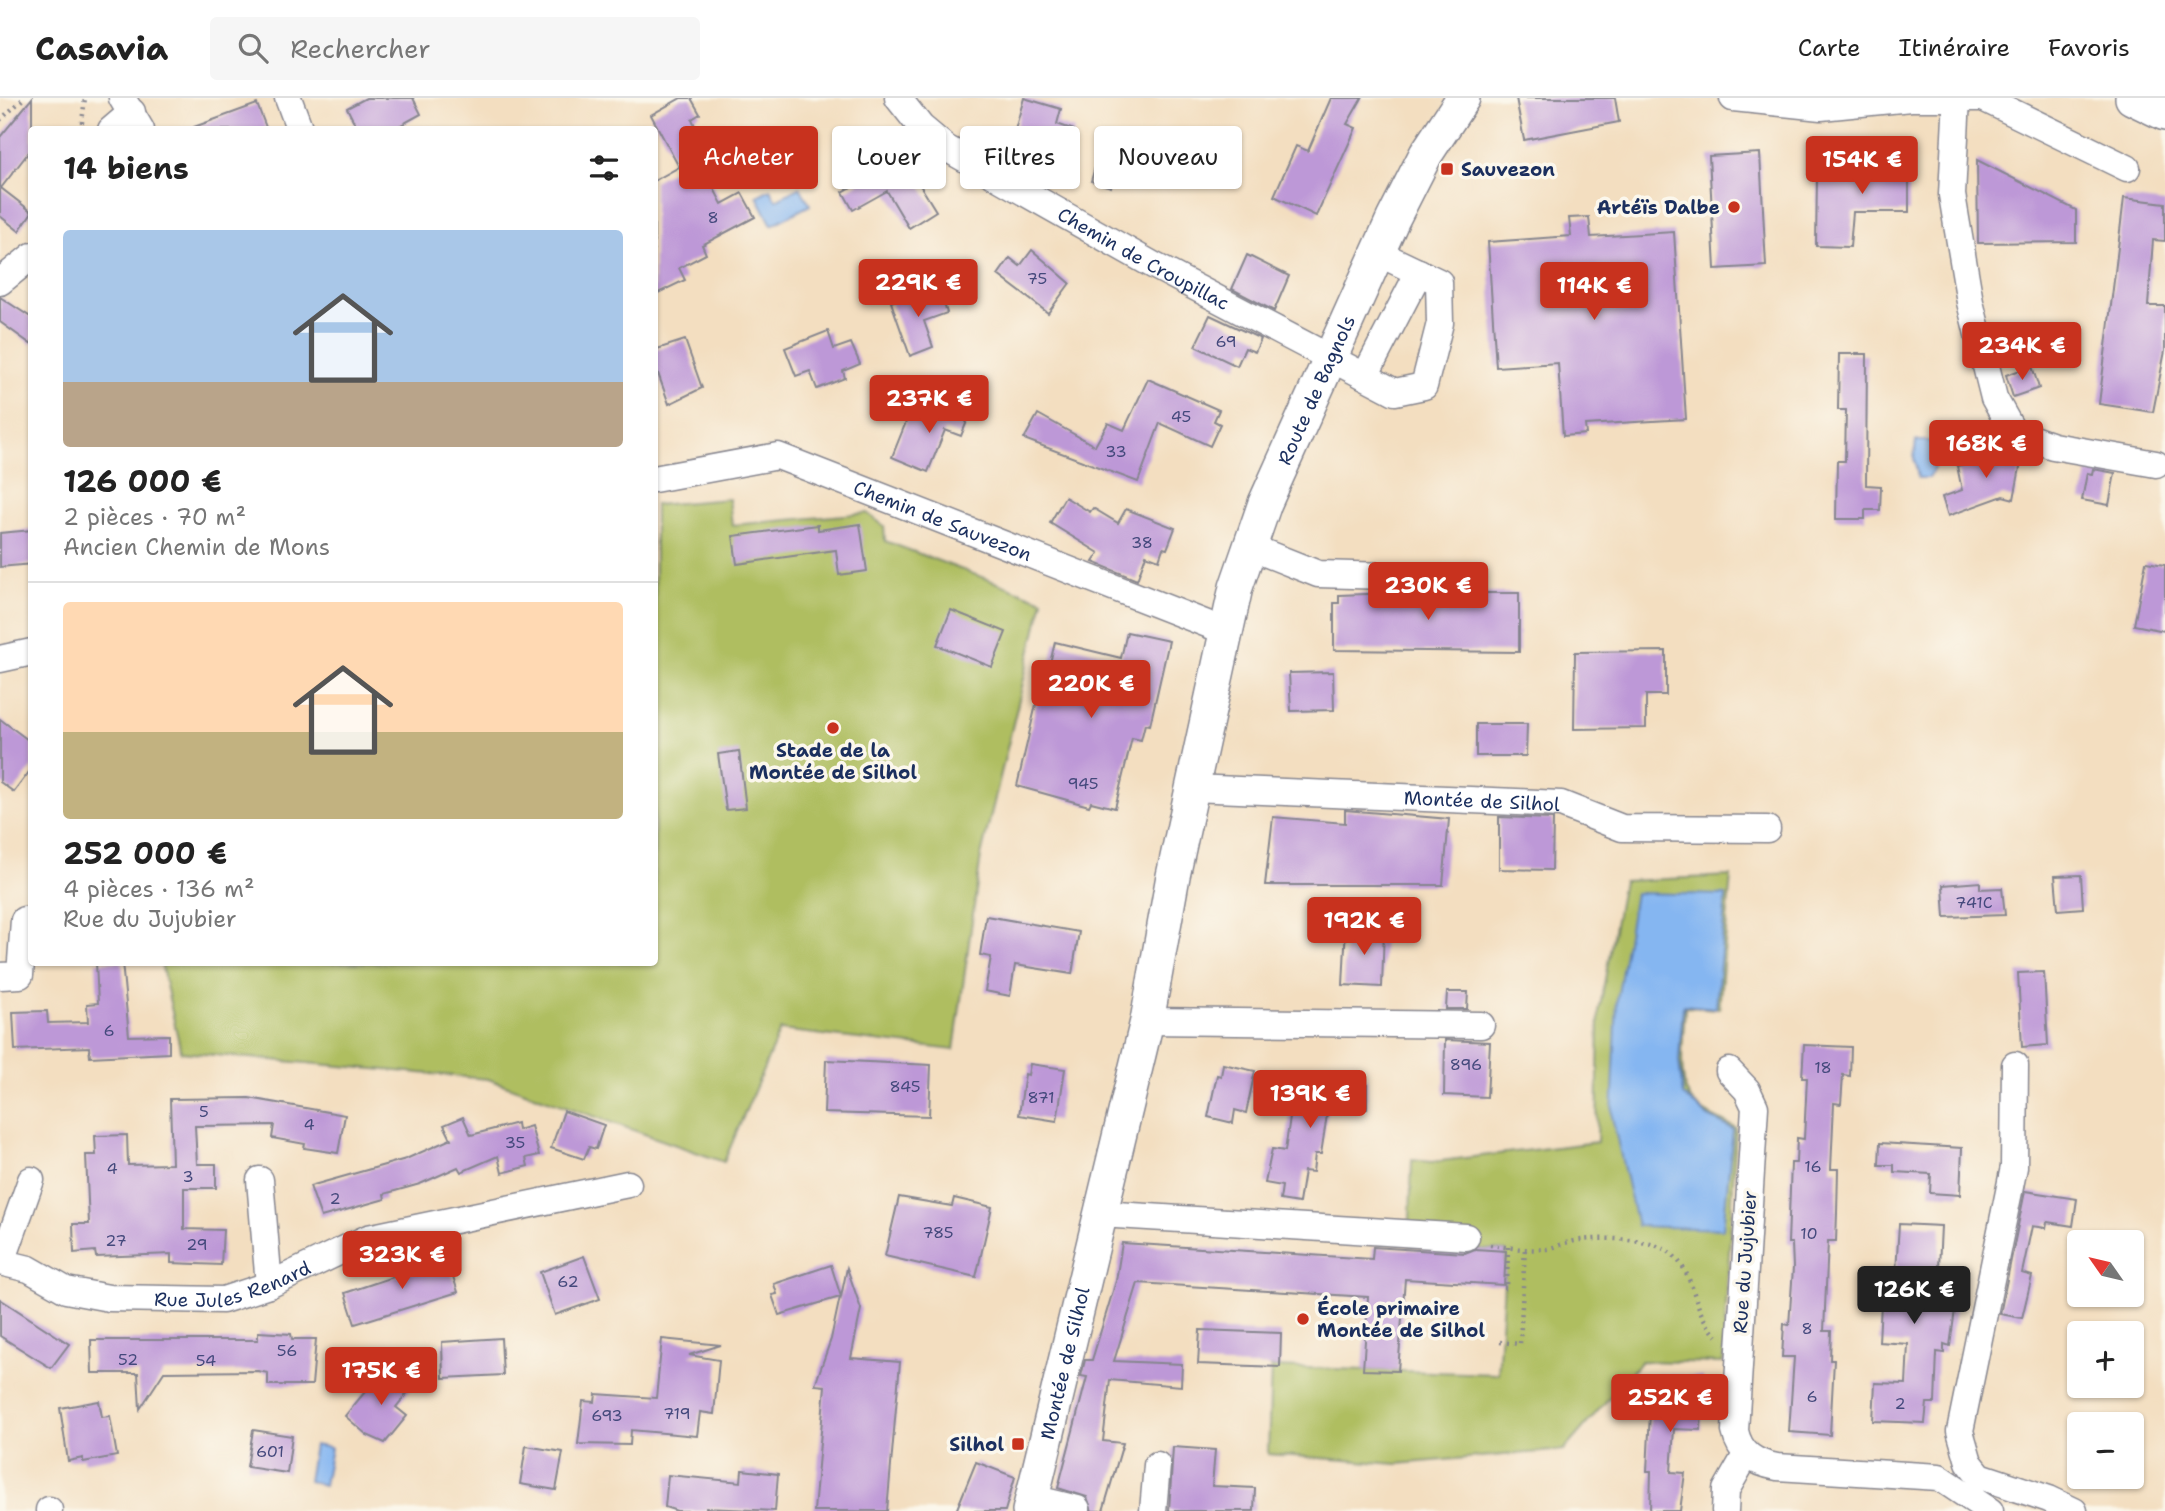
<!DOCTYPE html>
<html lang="fr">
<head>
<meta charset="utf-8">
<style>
  body { margin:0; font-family:"Shantell Sans",sans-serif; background:#f6f6f6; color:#222; height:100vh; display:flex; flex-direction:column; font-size:26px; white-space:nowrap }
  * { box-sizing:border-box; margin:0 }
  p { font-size:23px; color:#767676 }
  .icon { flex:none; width:38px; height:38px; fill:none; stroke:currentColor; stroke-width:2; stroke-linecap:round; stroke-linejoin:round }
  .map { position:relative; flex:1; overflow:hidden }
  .panel { position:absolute; left:28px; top:28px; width:630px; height:840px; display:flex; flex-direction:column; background:#fff; border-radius:7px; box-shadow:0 2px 5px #0004 }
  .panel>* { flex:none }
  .guide { position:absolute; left:679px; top:28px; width:665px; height:63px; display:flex; gap:14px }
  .needle { width:46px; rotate:304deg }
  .controls { position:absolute; left:2067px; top:1132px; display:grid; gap:14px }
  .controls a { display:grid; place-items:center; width:77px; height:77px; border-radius:7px; background:#fff; box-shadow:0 2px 5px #0004; font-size:35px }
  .price { position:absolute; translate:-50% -60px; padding:0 16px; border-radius:7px; background:#c8321e; color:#fff; font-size:23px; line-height:46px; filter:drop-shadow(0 2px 4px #0008) }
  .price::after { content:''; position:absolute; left:50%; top:42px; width:21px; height:16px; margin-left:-10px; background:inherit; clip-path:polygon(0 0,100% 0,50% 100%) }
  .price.current { background:#222; color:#fff }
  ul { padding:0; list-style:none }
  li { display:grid; align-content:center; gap:14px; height:371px; padding:0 35px }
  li+li { border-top:2px solid #e0e0e0 }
  li span { display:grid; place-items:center; height:217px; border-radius:7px; color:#555 }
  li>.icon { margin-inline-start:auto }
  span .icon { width:126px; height:126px; fill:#fffc; stroke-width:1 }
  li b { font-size:30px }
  h2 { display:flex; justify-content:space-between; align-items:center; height:84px; padding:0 35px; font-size:30px }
  .pill { padding:0 24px; border-radius:7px; background:#fff; box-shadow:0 2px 5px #0004; font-size:24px; line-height:63px }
  .pill.current { background:#c8321e; color:#fff }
  header { display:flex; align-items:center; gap:42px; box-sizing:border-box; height:98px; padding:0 35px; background:#fff; border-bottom:2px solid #e0e0e0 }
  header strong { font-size:33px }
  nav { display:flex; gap:38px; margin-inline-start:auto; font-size:24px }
  .search { width:490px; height:63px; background:#f6f6f6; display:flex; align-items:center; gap:18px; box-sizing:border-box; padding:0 24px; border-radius:7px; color:#767676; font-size:26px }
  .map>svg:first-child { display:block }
  .green { fill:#afbe60; stroke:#65765f; stroke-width:2 }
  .water { fill:#85b6f1; stroke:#5072a8; stroke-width:2 }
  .building { fill:#bd98d7 }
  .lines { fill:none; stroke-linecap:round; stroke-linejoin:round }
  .minor-casing { stroke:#87868f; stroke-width:29 }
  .major-casing { stroke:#87868f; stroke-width:36 }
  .path { stroke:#87868f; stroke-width:4.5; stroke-dasharray:2 5; stroke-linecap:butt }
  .minor { stroke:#fff; stroke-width:26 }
  .major { stroke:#fff; stroke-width:33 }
  .poi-dot { fill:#c8321e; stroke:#fbf7ec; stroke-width:2.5 }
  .labels { text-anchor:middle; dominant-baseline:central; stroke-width:7; stroke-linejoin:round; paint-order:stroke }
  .number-label { font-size:16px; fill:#44497c }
  .poi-label { font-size:19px; font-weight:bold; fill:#1b2f5e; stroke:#fbf7ec; text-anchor:start }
  .street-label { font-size:19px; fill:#1b2f5e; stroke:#fbf7ec }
</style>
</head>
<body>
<header>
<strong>Casavia</strong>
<div class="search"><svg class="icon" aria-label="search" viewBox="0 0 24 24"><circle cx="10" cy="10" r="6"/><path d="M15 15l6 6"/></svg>Rechercher</div>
<nav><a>Carte</a><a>Itinéraire</a><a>Favoris</a></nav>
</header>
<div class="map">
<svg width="2165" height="1413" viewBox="0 0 2165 1413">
  <rect width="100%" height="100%" fill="#fbf7ec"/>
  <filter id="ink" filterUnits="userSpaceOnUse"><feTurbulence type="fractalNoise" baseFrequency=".0143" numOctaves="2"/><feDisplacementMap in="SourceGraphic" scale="14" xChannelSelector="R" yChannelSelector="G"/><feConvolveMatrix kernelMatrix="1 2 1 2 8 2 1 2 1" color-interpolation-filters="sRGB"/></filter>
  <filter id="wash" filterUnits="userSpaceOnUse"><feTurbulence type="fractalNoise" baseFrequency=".00686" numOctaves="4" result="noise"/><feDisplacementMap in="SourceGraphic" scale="28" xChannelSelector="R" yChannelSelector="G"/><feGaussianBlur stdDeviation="1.57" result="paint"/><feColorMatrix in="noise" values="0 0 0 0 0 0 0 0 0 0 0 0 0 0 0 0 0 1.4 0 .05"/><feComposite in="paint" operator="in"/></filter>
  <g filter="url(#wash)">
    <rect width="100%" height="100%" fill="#f3dec0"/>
    <g class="green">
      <polygon points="729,401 732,427 867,415 884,428 885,443 1043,502 981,758 954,952 780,932 724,1064 488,981 181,954 161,865 654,864 655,407"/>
      <path d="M1731,778l-12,133 -34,-2c-1,24 -8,69 4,90 9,15 32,23 47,31l-13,235 -82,-2 -77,89 -167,14 -129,-10 3,-87 227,7 8,-123 -97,-6 3,-85 20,2 165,-20 2,-130 24,-131z"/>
    </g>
    <g class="water">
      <polygon points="800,89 810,107 772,127 757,98 770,91 776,102"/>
      <polygon points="1916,343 1934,343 1934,370 1929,380 1918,380 1914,360"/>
      <polygon points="1635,795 1726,797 1716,910 1683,907 1679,963 1683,997 1708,1019 1733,1031 1723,1131 1637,1128 1612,1019 1617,902"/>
      <polygon points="314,1347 331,1350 324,1387 308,1383"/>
    </g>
    <g id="blocks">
      <g class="building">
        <polygon points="32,0 32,50 1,90 32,114 19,133 0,118 0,39"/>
        <polygon points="366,0 413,0 421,16 392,32 358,32 347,10"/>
        <polygon points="681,0 691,0 700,16 692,21 708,57 699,62 722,106 742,95 755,119 702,147 706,156 679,170 685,182 654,197 654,83 679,69 651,17"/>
        <polygon points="1024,0 1061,11 1057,26 1074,32 1068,54 1042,47 1040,54 1015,47 1017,40 1013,39"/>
        <polygon points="1331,0 1362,0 1347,26 1356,30 1316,118 1274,98 1296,48 1308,53"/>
        <polygon points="1516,0 1615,0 1619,24 1524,42"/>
        <polygon points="257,6 267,32 194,32 194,29"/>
        <polygon points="786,48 798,71 774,84 762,61"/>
        <polygon points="1871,51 1909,51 1909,114 1853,114 1850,149 1816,148 1817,79 1871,80"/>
        <polygon points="899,53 936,113 909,130 887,93 853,112 843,94 876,75 872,69"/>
        <polygon points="1760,55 1766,168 1715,171 1709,58"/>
        <polygon points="1098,59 1118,65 1111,89 1091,83"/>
        <polygon points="1977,62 2076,112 2076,144 1978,145"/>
        <polygon points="2124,100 2165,105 2165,143 2153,142 2148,208 2165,208 2165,253 2153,314 2099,306"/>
        <polygon points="1589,119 1591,139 1674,134 1686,321 1585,327 1586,336 1563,338 1558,265 1496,269 1488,144 1571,138 1569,120"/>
        <polygon points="1032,152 1070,185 1048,215 998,177 1010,160 1020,168"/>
        <polygon points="1247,157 1289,178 1274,213 1232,191"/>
        <polygon points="940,193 947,215 924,223 933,249 910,258 891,204 915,195 916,201"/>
        <polygon points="0,199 32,220 32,247 0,224"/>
        <polygon points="1210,217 1261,241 1255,254 1245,250 1237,268 1195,248"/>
        <polygon points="828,233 834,251 851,245 860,266 843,273 845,280 817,291 810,273 796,278 785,250"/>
        <polygon points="685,242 702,290 669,306 654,264 654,252"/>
        <polygon points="1839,256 1867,256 1866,387 1881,388 1880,412 1865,412 1865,421 1836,421 1837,363 1845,363 1846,312 1838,312"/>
        <polygon points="2032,268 2039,290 2013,299 2006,277"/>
        <polygon points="1148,281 1219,312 1214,323 1220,326 1210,348 1160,325 1138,384 1024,341 1038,316 1095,348 1108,325 1124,332"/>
        <polygon points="937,303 970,316 961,338 945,332 928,374 892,359 908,319 923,324 929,308"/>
        <polygon points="1993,346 2023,354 2014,401 2003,398 1948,418 1942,399 1962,392 1957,368 1991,359"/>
        <polygon points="2093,371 2115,375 2109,407 2082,402 2087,375 2092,376"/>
        <polygon points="1065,399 1090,414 1093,410 1118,425 1126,411 1175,430 1167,451 1163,450 1159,462 1146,457 1137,482 1093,464 1099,455 1050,425"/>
        <polygon points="860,426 867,473 839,477 836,452 737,466 733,438 818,427 818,432"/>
        <polygon points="32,432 32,466 0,469 0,435"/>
        <polygon points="2146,464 2165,467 2165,533 2134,527"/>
        <polygon points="1393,495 1519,495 1519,554 1334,552 1334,505 1339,505 1339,497"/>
        <polygon points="951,512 1006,534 992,569 937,547"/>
        <polygon points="1127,534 1169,543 1150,627 1145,626 1141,642 1132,640 1115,710 1091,704 1089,708 1017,688 1041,585 1045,586 1055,544 1121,560"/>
        <polygon points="1666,553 1666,597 1646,597 1646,630 1574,631 1575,554"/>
        <polygon points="1333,574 1334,612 1291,613 1289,575"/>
        <polygon points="0,621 32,645 32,670 14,694 0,684"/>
        <polygon points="1476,626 1527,626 1526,658 1476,658"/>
        <polygon points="739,653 746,710 726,712 718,656"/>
        <polygon points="1345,712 1449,721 1443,787 1265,787 1273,719 1345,725"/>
        <polygon points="1499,719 1553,721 1552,772 1499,771"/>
        <polygon points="2081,777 2083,810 2058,812 2055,778"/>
        <polygon points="1980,784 1980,791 2002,790 2005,817 1945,819 1943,787"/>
        <polygon points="986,818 1079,834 1072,876 1015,867 1010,898 985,893 991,859 980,857"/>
        <polygon points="1346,828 1384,830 1382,889 1343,887"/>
        <polygon points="96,864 122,864 129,938 169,937 169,955 90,959 89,949 15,952 13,914 47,913 48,925 88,924 87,906 98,905"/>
        <polygon points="2044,874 2048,947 2022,949 2018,875"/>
        <polygon points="1447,894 1468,894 1467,911 1446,911"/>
        <polygon points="1445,942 1490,944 1487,999 1444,997"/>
        <polygon points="1804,947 1851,949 1850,978 1843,977 1841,1006 1834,1005 1831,1071 1838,1071 1837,1115 1836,1143 1828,1143 1824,1233 1831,1233 1830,1262 1834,1262 1830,1337 1789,1334 1794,1259 1782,1259 1784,1226 1789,1227 1793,1170 1792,1145 1788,1145 1791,1065 1796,1065 1797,1040 1804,1041 1807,980 1802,980"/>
        <polygon points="826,962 931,967 929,1018 824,1015"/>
        <polygon points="1030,966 1065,971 1057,1023 1019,1017 1025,976 1028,977"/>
        <polygon points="1223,966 1255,973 1246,1015 1235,1012 1233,1025 1208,1019 1217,977 1221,978"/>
        <polygon points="1296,979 1335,986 1335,981 1367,981 1367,1011 1328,1010 1321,1056 1315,1056 1313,1074 1304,1073 1299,1105 1280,1102 1282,1088 1265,1085 1272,1051 1285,1053"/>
        <polygon points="249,1000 345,1017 338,1055 304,1050 305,1046 272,1040 274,1027 195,1028 197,1066 216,1066 216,1090 184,1090 184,1131 223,1132 221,1167 171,1165 171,1156 96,1159 95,1153 74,1155 73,1126 89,1126 86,1057 96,1057 95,1038 127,1037 128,1067 172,1066 170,1001"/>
        <polygon points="564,1013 604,1027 596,1051 589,1049 584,1061 551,1050"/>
        <polygon points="463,1019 471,1037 517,1025 518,1032 531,1028 539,1057 526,1060 528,1068 502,1075 498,1058 461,1074 458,1069 420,1086 384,1096 385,1101 321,1119 310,1088 406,1061 451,1041 444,1027"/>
        <polygon points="1880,1045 1962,1050 1960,1097 1930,1095 1931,1076 1894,1074 1894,1067 1879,1067"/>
        <polygon points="2025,1093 2077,1101 2073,1128 2047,1124 2046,1130 2032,1128 2022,1175 2032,1178 2022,1220 2000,1216"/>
        <polygon points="899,1099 952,1108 954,1100 992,1109 976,1179 885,1158"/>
        <polygon points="1899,1126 1941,1128 1937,1211 1955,1212 1950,1248 1944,1246 1944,1255 1937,1254 1935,1305 1927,1305 1925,1325 1873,1323 1875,1285 1906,1286 1908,1246 1879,1244 1881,1206 1894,1206"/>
        <polygon points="1122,1145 1372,1161 1373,1149 1465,1155 1475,1151 1506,1153 1504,1187 1405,1181 1398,1273 1363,1272 1368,1199 1138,1185 1114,1263 1182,1266 1181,1288 1110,1282 1103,1343 1123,1345 1103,1413 1092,1413 1087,1399 1058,1390 1087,1279 1081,1278 1085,1262 1092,1262 1116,1183"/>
        <polygon points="584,1158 600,1201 555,1217 540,1174"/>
        <polygon points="447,1160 458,1194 355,1226 345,1195 399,1177 398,1174"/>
        <polygon points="831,1167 841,1199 847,1170 861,1211 851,1260 900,1264 887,1413 814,1413 825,1288 815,1287 831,1241 840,1199 779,1217 772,1197 777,1196 774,1186"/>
        <polygon points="0,1201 69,1246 51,1270 0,1238"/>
        <polygon points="1200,1232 1281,1235 1280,1269 1198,1266"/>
        <polygon points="258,1234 291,1236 292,1241 316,1241 312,1287 268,1287 268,1275 258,1273 164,1274 140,1311 138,1275 92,1275 91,1242 258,1242"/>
        <polygon points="501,1240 503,1277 443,1280 442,1244"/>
        <polygon points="662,1241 721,1247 689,1257 719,1262 714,1316 700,1314 697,1338 631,1332 630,1347 578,1346 583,1303 595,1304 596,1296 656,1300"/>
        <polygon points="394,1273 413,1288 396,1309 407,1318 385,1345 367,1337 345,1318 379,1277 386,1282"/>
        <polygon points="1652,1276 1703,1279 1701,1332 1674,1331 1671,1374 1685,1375 1680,1413 1650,1413 1651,1373 1647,1373"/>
        <polygon points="99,1303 102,1319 110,1318 117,1358 83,1364 83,1360 68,1363 60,1310"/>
        <polygon points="253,1332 292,1338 287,1375 247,1369"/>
        <polygon points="526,1348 563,1354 556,1392 520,1386"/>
        <polygon points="1173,1349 1215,1352 1212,1388 1255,1390 1254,1413 1169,1413"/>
        <polygon points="976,1364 1015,1379 1005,1413 956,1413"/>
        <polygon points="742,1372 778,1376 775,1413 706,1410 706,1413 677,1413 665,1409 668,1377 741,1384"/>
      </g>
    </g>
  </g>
  <g filter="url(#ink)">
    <use href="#blocks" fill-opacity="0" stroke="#87868f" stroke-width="2"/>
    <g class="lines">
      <defs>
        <g id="minor">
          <polyline points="122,0 141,32"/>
          <polyline points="288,0 300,32"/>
          <path id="s1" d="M898,0l23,29 25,21 207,117 242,127 29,-6 16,-63 -1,-41 -61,-29"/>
          <polyline points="1733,0 1821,9 1911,0 1983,0 2127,70"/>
          <polyline points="1957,0 1952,97 1970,204 1994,300 2013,334 2053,348 2156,366"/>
          <polyline points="111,32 132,14"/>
          <polyline points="0,184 32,158"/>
          <polyline points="1365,278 1419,174"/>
          <path id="s2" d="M654,381l124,-23 447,175"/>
          <polyline points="1250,449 1318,476 1387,478"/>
          <polyline points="0,561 32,554"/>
          <path id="s3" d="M1192,690l369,16 61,24 145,1"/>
          <polyline points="0,878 20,877 24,822"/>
          <polyline points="1147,923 1481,927"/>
          <polyline points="2015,967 2014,1069 1960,1333 1969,1364 1980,1378 2049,1401 2074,1413"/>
          <path d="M1729,973l18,19 8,17 -20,324c5,23 20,32 42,36l162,10 51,34"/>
          <polyline points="260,1082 269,1187"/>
          <polyline points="1100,1116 1466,1139"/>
          <path id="s4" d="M0,1164l29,7 37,21 43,8 114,2 46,-15 99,-47 260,-54"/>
          <polyline points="2,1164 31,1082"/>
          <polyline points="1032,1400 1077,1411"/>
          <polyline points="49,1412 49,1413"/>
          <polyline points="1153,1413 1157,1367"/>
          <polyline points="1725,1413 1726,1392 1746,1357"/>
        </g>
        <g id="major">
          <polyline points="2132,0 2165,16"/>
          <path id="s5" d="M1029,1413l118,-490 26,-145 63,-289 29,-84 128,-284 33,-65 37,-56"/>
        </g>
      </defs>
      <use href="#minor" class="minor-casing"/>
      <use href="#major" class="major-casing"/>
      <g class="path">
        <polyline points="0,22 24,0"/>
        <polyline points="81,32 85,0"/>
        <path d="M1490,1147c17,2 36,6 54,4 9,0 17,-6 26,-7 24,-6 86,-5 104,14 24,24 17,55 43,80"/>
        <polyline points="1504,1190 1507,1190 1508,1149"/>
        <polyline points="1500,1244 1520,1246 1525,1150"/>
      </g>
      <use href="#minor" class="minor"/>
      <use href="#major" class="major"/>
    </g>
  </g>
  <g class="poi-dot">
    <rect x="1440" y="64" width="14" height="14" rx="3.5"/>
    <circle cx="1734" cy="109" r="7"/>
    <circle cx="833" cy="630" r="7"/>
    <circle cx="1303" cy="1221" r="7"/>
    <rect x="1011" y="1339" width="14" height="14" rx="3.5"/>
  </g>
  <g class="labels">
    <g class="number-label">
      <text x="713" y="119">8</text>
      <text x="1037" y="180">75</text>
      <text x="1226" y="243">69</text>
      <text x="1181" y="318">45</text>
      <text x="1116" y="353">33</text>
      <text x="1142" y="444">38</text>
      <text x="1083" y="685">945</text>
      <text x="1974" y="804">741C</text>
      <text x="109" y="932">6</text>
      <text x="1466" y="966">896</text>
      <text x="1823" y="969">18</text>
      <text x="905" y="988">845</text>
      <text x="1041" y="999">871</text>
      <text x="204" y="1013">5</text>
      <text x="309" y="1026">4</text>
      <text x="515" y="1044">35</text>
      <text x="1813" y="1068">16</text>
      <text x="112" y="1070">4</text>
      <text x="188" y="1078">3</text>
      <text x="335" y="1100">2</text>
      <text x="938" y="1134">785</text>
      <text x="1809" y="1135">10</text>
      <text x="116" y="1142">27</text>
      <text x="197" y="1146">29</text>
      <text x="568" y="1183">62</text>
      <text x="1807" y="1230">8</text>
      <text x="287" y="1252">56</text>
      <text x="128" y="1261">52</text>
      <text x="206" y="1262">54</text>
      <text x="1812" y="1298">6</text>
      <text x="1900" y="1305">2</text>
      <text x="677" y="1315">719</text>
      <text x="607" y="1317">693</text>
      <text x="270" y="1353">601</text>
    </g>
    <g class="poi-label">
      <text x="1461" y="71">Sauvezon</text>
      <text x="1720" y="109" text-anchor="end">Artéïs Dalbe</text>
      <text x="833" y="652" text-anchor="middle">Stade de la<tspan x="833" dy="22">Montée de Silhol</tspan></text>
      <text x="1317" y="1210">École primaire<tspan x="1317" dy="22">Montée de Silhol</tspan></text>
      <text x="1004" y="1346" text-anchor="end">Silhol</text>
    </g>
    <g class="street-label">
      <text stroke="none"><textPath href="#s1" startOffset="296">Chemin de Croupillac</textPath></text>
      <text stroke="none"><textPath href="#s5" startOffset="1160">Route de Bagnols</textPath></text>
      <text stroke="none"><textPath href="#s2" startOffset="303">Chemin de Sauvezon</textPath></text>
      <text stroke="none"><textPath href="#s3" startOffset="290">Montée de Silhol</textPath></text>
      <text transform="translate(1745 1164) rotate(-86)">Rue du Jujubier</text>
      <text stroke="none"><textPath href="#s4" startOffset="242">Rue Jules Renard</textPath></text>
      <text stroke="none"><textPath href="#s5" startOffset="152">Montée de Silhol</textPath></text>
    </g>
  </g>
</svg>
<div class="controls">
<a><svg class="needle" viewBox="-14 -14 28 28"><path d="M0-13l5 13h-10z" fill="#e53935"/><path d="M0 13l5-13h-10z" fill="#767676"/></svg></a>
<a>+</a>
<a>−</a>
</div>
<b class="price" style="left:1862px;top:98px">154K €</b>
<b class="price" style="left:918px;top:221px">229K €</b>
<b class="price" style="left:1594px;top:224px">114K €</b>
<b class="price" style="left:2022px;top:284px">234K €</b>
<b class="price" style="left:929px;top:337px">237K €</b>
<b class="price" style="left:1986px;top:382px">168K €</b>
<b class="price" style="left:1428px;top:524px">230K €</b>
<b class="price" style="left:1091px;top:622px">220K €</b>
<b class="price" style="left:1364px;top:859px">192K €</b>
<b class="price" style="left:1310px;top:1032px">139K €</b>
<b class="price" style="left:402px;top:1193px">323K €</b>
<b class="price current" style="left:1914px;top:1228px">126K €</b>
<b class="price" style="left:381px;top:1309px">175K €</b>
<b class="price" style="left:1670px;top:1336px">252K €</b>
<div class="guide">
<a class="pill current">Acheter</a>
<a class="pill">Louer</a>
<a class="pill">Filtres</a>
<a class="pill">Nouveau</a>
</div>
<section class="panel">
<h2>14 biens<svg class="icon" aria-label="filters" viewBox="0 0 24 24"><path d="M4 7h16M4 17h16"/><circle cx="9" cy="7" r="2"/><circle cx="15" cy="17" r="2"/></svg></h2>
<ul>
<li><span style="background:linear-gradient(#a9c7e8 70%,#b9a48a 0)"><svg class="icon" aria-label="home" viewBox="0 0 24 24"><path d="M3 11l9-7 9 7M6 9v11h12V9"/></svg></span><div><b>126 000 €</b><p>2 pièces · 70 m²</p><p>Ancien Chemin de Mons</p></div></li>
<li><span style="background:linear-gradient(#ffd9b3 60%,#c2b280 0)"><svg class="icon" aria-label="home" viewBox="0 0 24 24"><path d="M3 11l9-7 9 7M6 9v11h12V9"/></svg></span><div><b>252 000 €</b><p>4 pièces · 136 m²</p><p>Rue du Jujubier</p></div></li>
</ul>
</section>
</div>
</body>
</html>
